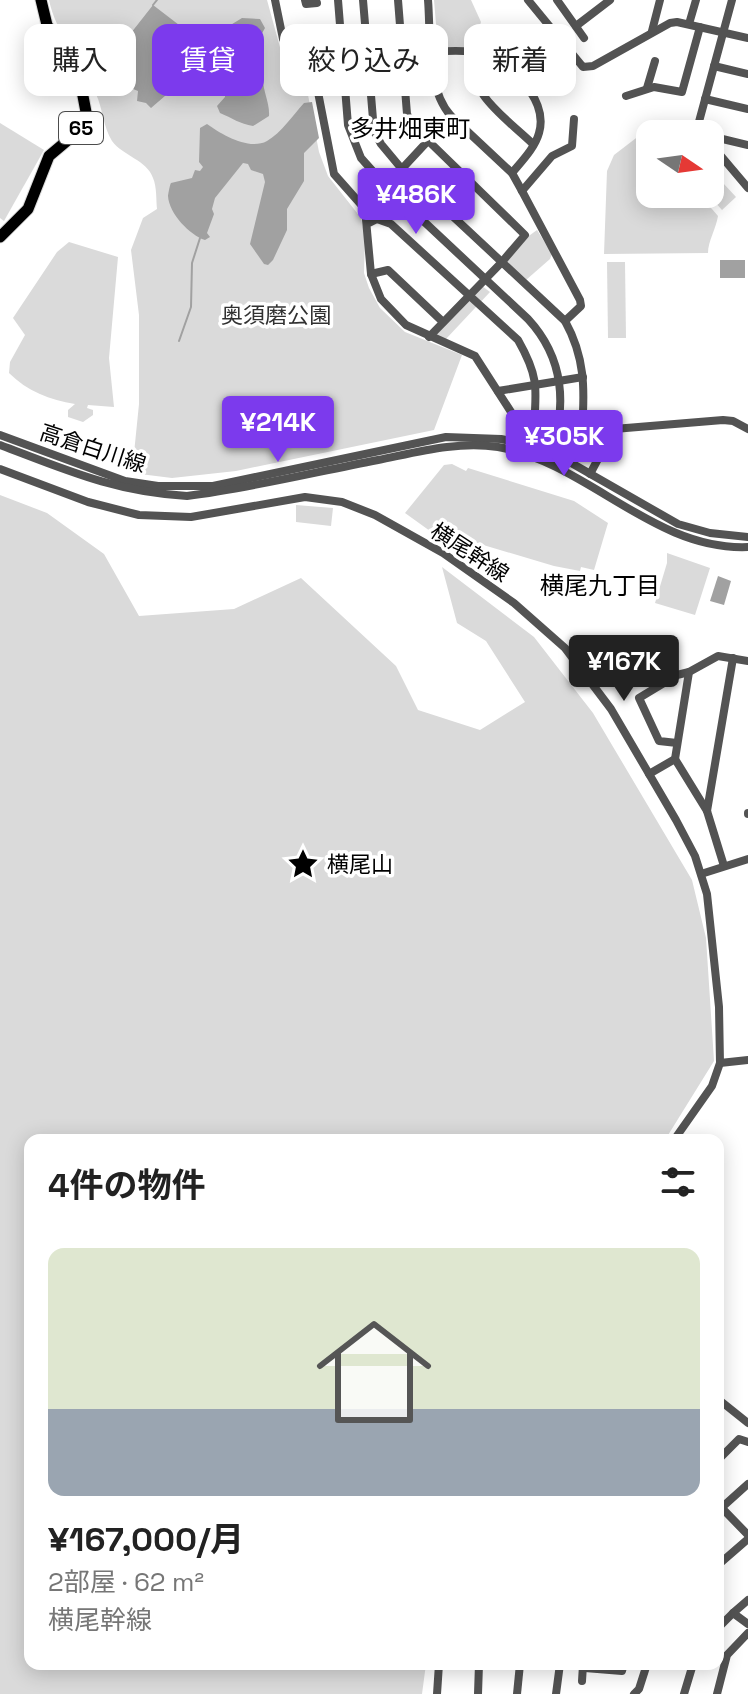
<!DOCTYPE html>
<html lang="ja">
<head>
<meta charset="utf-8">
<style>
  body { margin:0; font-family:"Space Grotesk","Noto Sans JP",sans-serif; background:#f2f2f2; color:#222; height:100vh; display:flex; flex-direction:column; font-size:30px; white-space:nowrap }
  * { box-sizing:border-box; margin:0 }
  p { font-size:26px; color:#767676 }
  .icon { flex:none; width:44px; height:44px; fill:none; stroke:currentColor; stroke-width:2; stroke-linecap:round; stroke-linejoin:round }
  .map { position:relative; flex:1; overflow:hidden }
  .panel { position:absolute; left:24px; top:1134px; width:700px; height:536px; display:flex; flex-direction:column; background:#fff; border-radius:16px; box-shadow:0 4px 20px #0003 }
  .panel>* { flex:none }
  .banner { position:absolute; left:24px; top:24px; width:700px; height:72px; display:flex; gap:16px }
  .needle { width:52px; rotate:103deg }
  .tools { position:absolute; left:636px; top:120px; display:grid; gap:16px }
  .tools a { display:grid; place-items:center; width:88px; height:88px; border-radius:16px; background:#fff; box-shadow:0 4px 20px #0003; font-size:40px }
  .price { position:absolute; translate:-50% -68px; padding:0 18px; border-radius:8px; background:#7c3aed; color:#fff; font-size:26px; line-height:52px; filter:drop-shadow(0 2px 4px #0008) }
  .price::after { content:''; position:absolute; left:50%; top:48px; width:24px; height:18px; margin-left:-12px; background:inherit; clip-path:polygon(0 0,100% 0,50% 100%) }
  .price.selected { background:#222; color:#fff }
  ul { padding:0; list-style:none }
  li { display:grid; align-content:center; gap:16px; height:424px; padding:0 24px }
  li+li { border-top:2px solid #e0e0e0 }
  li span { display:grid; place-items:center; height:248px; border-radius:16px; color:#555 }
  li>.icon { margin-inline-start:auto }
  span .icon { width:144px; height:144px; fill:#fffc; stroke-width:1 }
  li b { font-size:34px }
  h2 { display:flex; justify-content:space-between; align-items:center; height:96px; padding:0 24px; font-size:34px }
  .pill { padding:0 28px; border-radius:16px; background:#fff; box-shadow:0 4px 20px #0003; font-size:28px; line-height:72px }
  .pill.selected { background:#7c3aed; color:#fff }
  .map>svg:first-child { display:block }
  .green { fill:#dadada }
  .water { fill:#a1a1a1 }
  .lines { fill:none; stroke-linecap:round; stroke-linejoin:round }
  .stream { stroke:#a1a1a1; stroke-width:2 }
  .major-casing { stroke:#dbdbdb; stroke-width:13 }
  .minor { stroke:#535353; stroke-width:8 }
  .major { stroke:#000; stroke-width:11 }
  .labels { text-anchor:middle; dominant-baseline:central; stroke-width:7; stroke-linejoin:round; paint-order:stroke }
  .shield { fill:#fff; stroke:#4c4c4c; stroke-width:2 }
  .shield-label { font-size:20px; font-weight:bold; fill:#000 }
  .park-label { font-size:22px; fill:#313131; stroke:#fff }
  .street-label { font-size:22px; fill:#000; stroke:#fff }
  .poi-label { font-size:22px; fill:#000; stroke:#fff; text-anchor:start }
  .neighbourhood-label { font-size:24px; fill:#000; stroke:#fff }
</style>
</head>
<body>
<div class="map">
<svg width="748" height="1694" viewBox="0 0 748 1694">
  <rect width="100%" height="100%" fill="#fff"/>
  <g class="green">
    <path d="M49,0h218l14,51 22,18 16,83 9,24 33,42 4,19 -1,36 5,15 11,20 25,24 57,23 -28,75 -198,41 -64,7 -40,-5 7,-69v-89l-8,-65 12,-32 14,-9c-1,-9 0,-22 -4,-31 -6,-18 -30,-22 -41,-37 -9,-14 -9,-32 -16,-47 -14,-32 -40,-60 -47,-94z"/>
    <polygon points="434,0 471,0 481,22 473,50 438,48"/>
    <polygon points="0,123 44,150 4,221 0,218"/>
    <path d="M644,132l6,7v55h49l19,22c-2,13 -10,25 -10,37l-104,1 3,-83 7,-16z"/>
    <polygon points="710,169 736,197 722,210 708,194 710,194"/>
    <polygon points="537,230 552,254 550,259 526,280 507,262 526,238"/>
    <path d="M69,242l49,15 -9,101 5,49 -26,-2 -1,3 6,2v5l-10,7 -15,-5v-7l7,-6c-25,-4 -48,-13 -66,-31l1,-11 15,-27 -12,-17 44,-66z"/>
    <polygon points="607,262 625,262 626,338 608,338"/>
    <polygon points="482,286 490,292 445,340 438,338 437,334"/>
    <polygon points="452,464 466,471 468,468 574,501 608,523 594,570 581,567 580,571 554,566 440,532 437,536 405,513 444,465"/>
    <polygon points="0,495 47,513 104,554 139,616 234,609 301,578 396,666 418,710 480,730 525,702 486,641 457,623 442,567 534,637 593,713 692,880 706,938 714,1061 665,1140 30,1140 30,1664 426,1664 422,1694 0,1694"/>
    <polygon points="296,505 333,508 331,526 296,522"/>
    <polygon points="667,553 710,568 695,615 655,603 667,563"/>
  </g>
  <g class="water">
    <path d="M153,5l43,33 -2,28 -7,11 -36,31 -5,-5 -9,-2 1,-10c-10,-4 -16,-8 -15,-19l8,-2 -3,-13 4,-3 2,-7 -5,-5 2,-9z"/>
    <path d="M242,18l18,1 5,9c-9,16 -16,36 -2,51 0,13 7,24 6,37l-16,10c-13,-2 -21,-8 -33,-13l-3,-7 8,-9v-14c-15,-12 -22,-23 -19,-43z"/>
    <path d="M312,102l7,36 -15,15v28l-17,28v21l-14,30 -5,5 -4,-1 -14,-20 15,-62 -2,-8 -12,-4 -3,-6 -5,-1 -28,35 -3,11 2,5 -7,19 3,4 -5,3c-15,-5 -36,-26 -37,-44 0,-1 2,-12 3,-13l21,-5 3,-8 5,1 3,-4 -4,-5 1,-34 7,-4c14,10 42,27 60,17 14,-8 26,-26 37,-38z"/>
    <rect x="720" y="260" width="25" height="18"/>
    <polygon points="718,576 731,581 724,605 710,601"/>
  </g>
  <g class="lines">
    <g class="stream">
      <polyline points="153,5 157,0"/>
      <polyline points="179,341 191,307 192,263 200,238"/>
    </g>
    <defs>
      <polyline id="major" points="0,237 28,209 49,156 81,129 86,112 79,75 47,25 41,0"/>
    </defs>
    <use href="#major" class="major-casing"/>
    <g class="minor">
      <path d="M275,0l8,39 6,12 16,9 11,22 18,92 31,35 6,65 10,25 25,26 69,31 38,59 21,11c3,-39 4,-51 -16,-86l-127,-116 -14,-5 -10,5"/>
      <polyline points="305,0 306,4 317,3"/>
      <path d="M338,0l10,125 13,33 25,28 142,133c37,40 38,86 24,136"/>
      <path d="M363,0l11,131 7,13 20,24 164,153c20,36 20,68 17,108h32"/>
      <polyline points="398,0 407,114 412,125 525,235 501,263 429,337"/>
      <polyline points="528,0 583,67 593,66 670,23 677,22 748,38"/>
      <polyline points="557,0 584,38"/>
      <polyline points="689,24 696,0"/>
      <polyline points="576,26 610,0"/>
      <polyline points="652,31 660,0"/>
      <path d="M471,52c-3,43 34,65 62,92"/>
      <path d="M343,59c26,-2 53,-4 79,-6 16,-1 33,-4 49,-1 33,6 79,44 68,81 -4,15 -18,29 -27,40"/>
      <polyline points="714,66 748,74"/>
      <polyline points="647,88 655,61"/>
      <polyline points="626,96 654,87 682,92 700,27"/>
      <polyline points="705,99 748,109"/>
      <polyline points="451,116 512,173 522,191 580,300 581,306 565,321"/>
      <polyline points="702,134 697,129 732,0"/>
      <polyline points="710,136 748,145"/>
      <polyline points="710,143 748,188"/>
      <path d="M386,186l65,-70c-25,-28 -20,-79 -23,-116"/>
      <polyline points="522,191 552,156 572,146 574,119"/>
      <polyline points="371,274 388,270 443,322"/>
      <polyline points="498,391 583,377"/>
      <polyline points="0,435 125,481 158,486 213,486 446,437 501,439 538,447 566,460 678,524 710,533 748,537"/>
      <path d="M0,445c66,25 115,47 187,51 64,-8 128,-24 191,-36 40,-8 79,-19 120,-13 90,16 156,104 250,100"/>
      <polyline points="0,469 88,502 139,515 191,517 305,497 342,502 375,515 443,553 514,603 565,648 611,709 676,820 695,856 707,894 719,1007 720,1063 712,1086 674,1140"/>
      <polyline points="590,474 614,429 723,420 733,421 748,429"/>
      <polyline points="677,743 659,741 639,698 677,675 689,672"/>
      <polyline points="675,759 707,811"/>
      <polyline points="649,774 675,759 689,672 718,656 748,661"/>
      <polyline points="748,813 748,814"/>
      <polyline points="724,866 707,811 733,658"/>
      <polyline points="701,874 748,859"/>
      <polyline points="720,1063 748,1060"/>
      <polyline points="718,1399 748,1423"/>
      <polyline points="718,1460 739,1439 748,1442"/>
      <polyline points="718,1504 748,1535"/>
      <polyline points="719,1510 748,1484"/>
      <polyline points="718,1565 748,1539"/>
      <polyline points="733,1613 748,1600"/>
      <polyline points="718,1628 733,1613 748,1624"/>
      <polyline points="585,1668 622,1671 624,1664"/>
      <polyline points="582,1681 583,1665"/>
      <polyline points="437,1694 439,1664"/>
      <polyline points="478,1694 479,1664"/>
      <polyline points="517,1694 520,1664"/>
      <polyline points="556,1694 560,1664"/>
      <polyline points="634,1694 639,1689 647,1664"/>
      <polyline points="684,1694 693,1664"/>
      <polyline points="717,1694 727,1655 748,1633"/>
    </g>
    <use href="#major" class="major"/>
  </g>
  <defs>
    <symbol id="sight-bare" viewBox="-9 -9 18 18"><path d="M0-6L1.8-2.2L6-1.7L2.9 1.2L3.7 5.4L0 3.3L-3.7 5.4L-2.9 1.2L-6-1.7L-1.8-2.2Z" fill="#000" stroke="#fff" stroke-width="2.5" paint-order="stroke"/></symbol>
  </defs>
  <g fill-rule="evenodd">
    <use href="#sight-bare" x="281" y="842" width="44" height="44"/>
  </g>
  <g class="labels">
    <rect class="shield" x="59" y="112" width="44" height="32" rx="6"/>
    <g class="shield-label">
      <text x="81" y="128">65</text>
    </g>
    <g class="park-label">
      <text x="276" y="315">奥須磨公園</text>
    </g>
    <g class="street-label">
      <text transform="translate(93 448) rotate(18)">高倉白川線</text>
      <text transform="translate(470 552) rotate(33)">横尾幹線</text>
    </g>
    <g class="poi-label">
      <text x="327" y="864">横尾山</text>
    </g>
    <g class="neighbourhood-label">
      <text x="410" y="128">多井畑東町</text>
      <text x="600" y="585">横尾九丁目</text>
    </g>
  </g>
</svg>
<div class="tools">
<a><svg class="needle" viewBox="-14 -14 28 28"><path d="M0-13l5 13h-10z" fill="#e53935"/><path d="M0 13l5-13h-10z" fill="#767676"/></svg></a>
</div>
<b class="price" style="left:416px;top:236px">¥486K</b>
<b class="price" style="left:278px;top:464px">¥214K</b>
<b class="price" style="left:564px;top:478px">¥305K</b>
<b class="price selected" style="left:624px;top:703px">¥167K</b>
<div class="banner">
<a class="pill">購入</a>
<a class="pill selected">賃貸</a>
<a class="pill">絞り込み</a>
<a class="pill">新着</a>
</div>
<section class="panel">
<h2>4件の物件<svg class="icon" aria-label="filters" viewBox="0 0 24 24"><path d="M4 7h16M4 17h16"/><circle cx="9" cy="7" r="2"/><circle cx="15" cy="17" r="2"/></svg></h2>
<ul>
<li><span style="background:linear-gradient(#dfe7d0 65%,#9aa5b1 0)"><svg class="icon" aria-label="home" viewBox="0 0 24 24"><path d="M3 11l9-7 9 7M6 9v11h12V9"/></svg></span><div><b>¥167,000/月</b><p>2部屋 · 62 m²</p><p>横尾幹線</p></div></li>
</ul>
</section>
</div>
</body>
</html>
